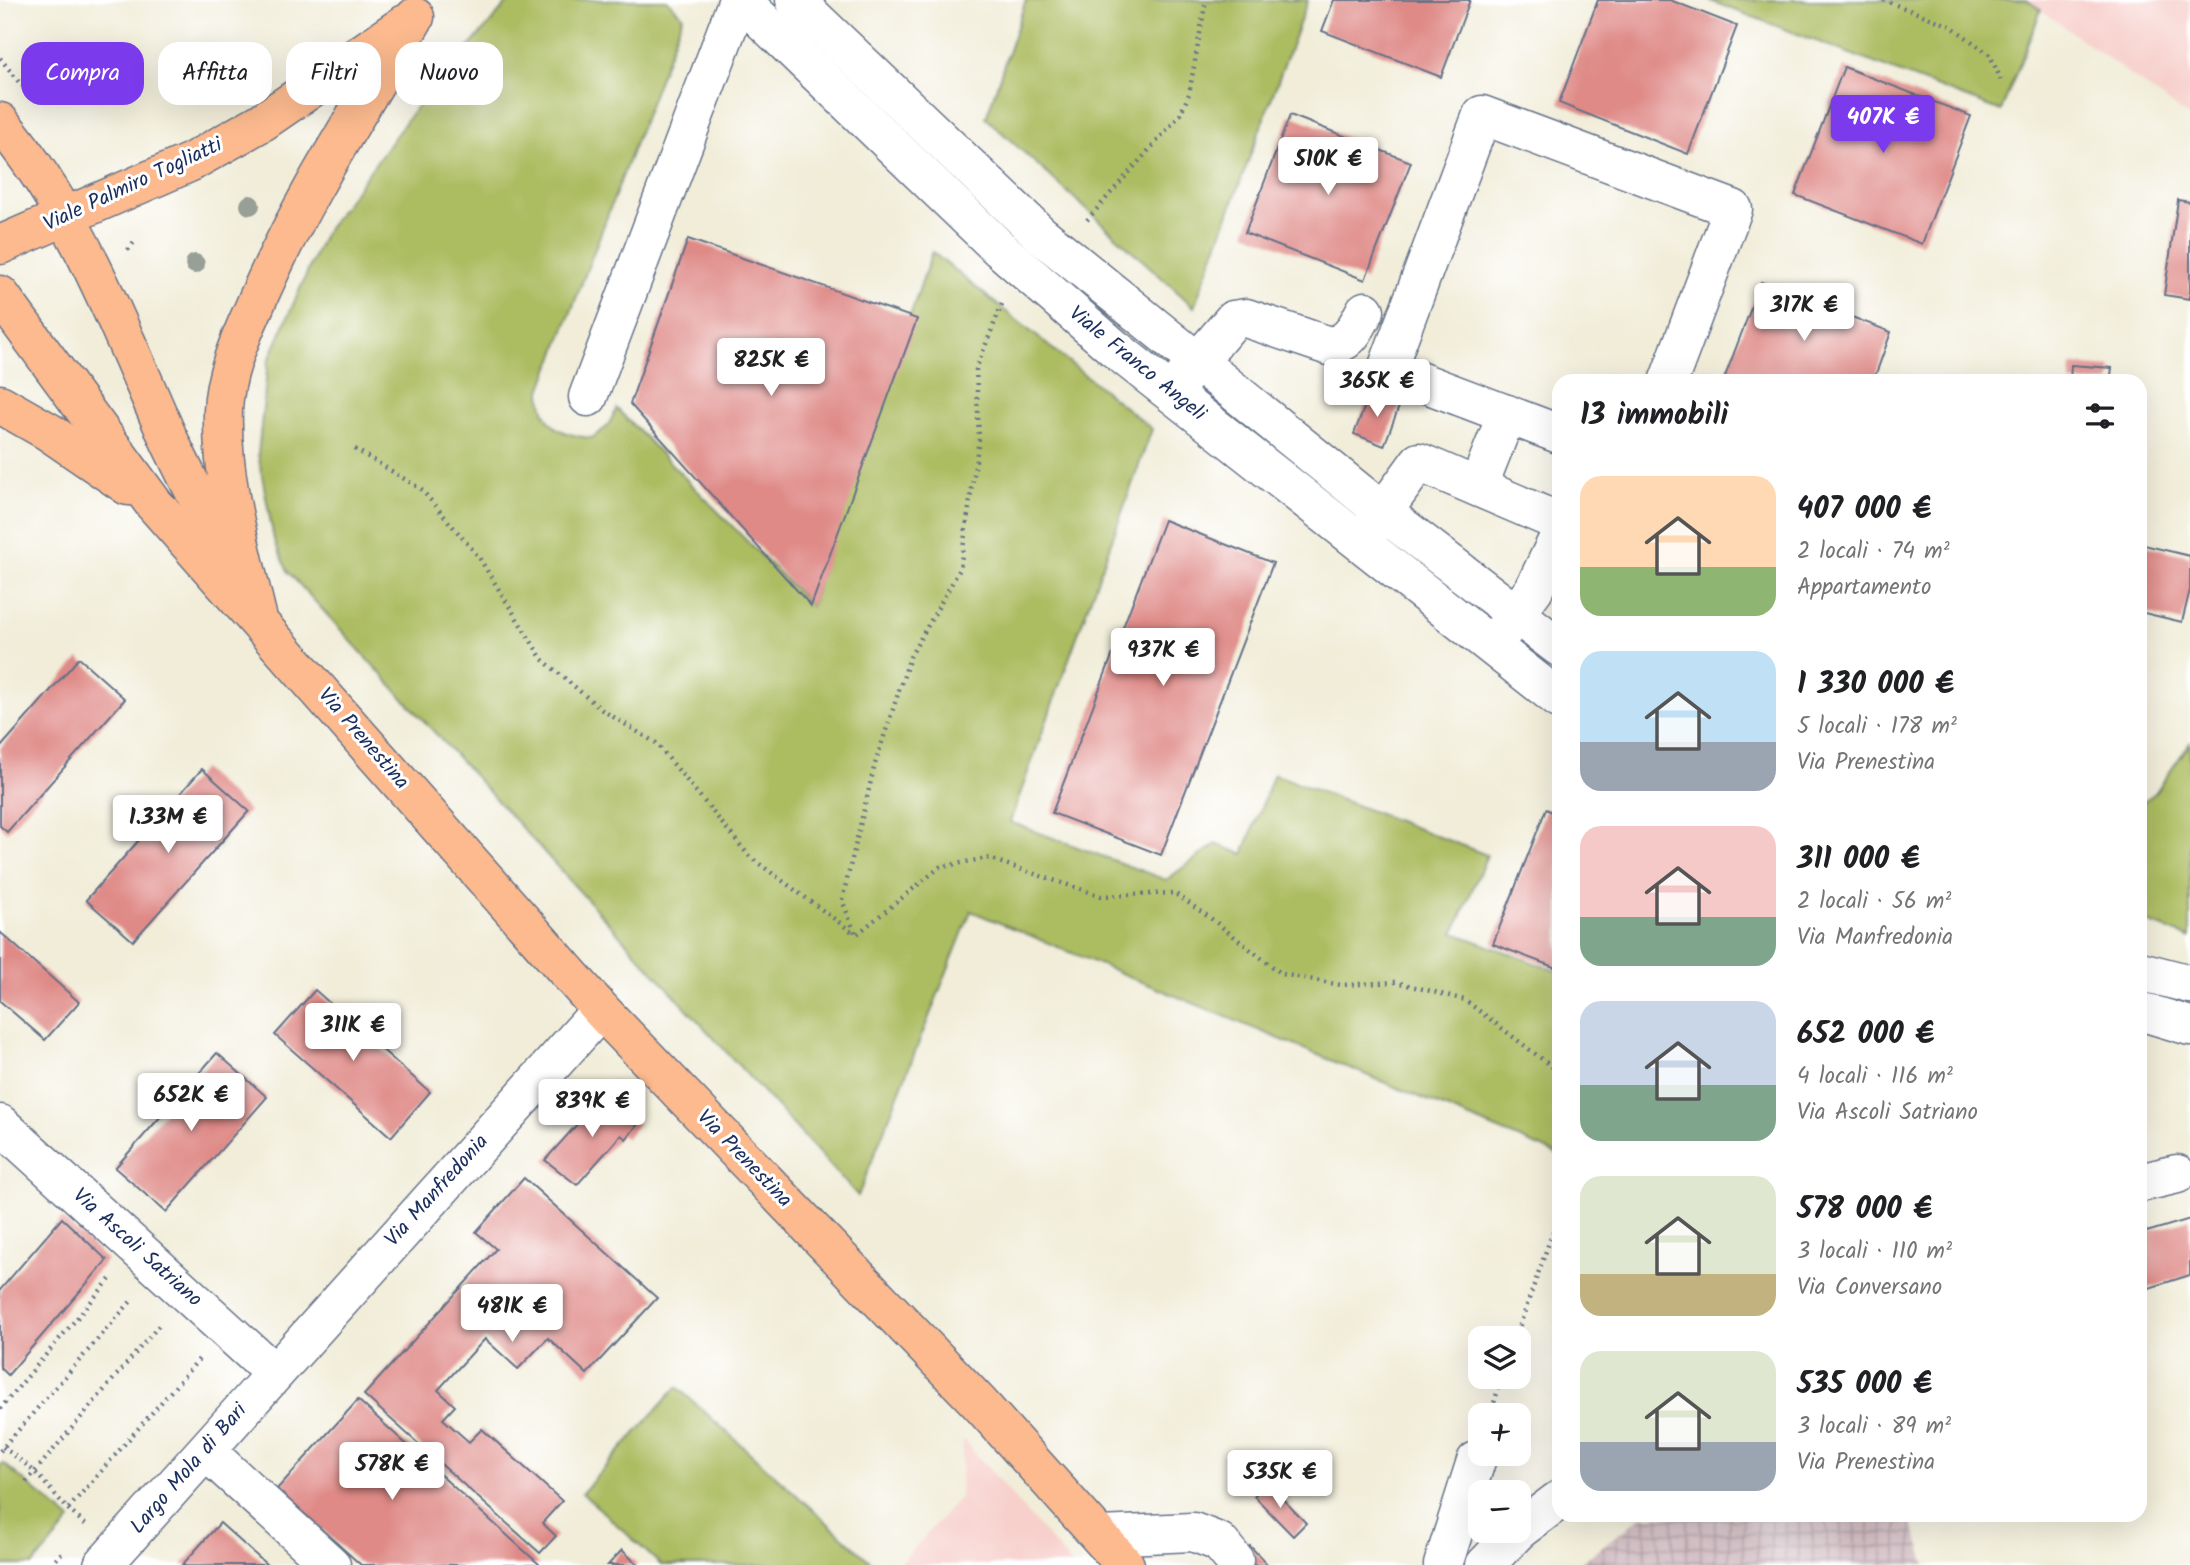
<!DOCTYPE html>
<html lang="it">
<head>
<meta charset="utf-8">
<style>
  body { margin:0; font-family:Kalam,sans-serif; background:#f2f2f2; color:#202124; height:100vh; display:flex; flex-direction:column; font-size:26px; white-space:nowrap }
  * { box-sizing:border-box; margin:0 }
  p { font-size:23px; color:#757577 }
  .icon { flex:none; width:38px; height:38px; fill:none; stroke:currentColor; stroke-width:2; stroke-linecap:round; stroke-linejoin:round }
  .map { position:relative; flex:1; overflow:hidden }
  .sheet { position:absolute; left:1552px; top:374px; width:595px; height:1148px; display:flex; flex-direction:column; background:#fff; border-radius:21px; box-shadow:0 7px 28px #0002 }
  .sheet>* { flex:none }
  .hud { position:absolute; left:21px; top:42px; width:665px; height:63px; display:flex; gap:14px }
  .buttons { position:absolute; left:1468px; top:1326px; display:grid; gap:14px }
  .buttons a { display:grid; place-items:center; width:63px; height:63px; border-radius:14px; background:#fff; box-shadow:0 7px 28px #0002; font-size:35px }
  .price { position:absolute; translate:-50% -60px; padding:0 16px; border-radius:7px; background:#fff; color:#222; font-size:23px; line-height:46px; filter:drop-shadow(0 2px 4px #0008) }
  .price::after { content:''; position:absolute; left:50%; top:42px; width:21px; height:16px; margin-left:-10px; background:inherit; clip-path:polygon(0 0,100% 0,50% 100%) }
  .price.selected { background:#7c3aed; color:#fff }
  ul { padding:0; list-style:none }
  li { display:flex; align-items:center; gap:21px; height:175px; padding:0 28px }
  li span { display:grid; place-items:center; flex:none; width:196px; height:140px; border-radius:21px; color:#555 }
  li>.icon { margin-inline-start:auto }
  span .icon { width:84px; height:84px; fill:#fffc; stroke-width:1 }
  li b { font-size:30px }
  h2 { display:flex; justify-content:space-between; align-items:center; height:84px; padding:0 28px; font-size:30px }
  .tag { padding:0 24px; border-radius:21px; background:#fff; box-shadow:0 7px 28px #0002; font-size:24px; line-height:63px }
  .tag.selected { background:#7c3aed; color:#fff }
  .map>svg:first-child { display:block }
  .built { fill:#f7d0cc }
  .industrial { fill:url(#industrial-grid) }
  .green { fill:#acbc60; stroke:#64765f; stroke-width:2 }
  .building { fill:#df8a87 }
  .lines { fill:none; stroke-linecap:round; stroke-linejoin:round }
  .minor-casing { stroke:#667289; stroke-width:41 }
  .major-casing { stroke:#667289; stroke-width:41 }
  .path { stroke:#667289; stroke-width:4.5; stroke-dasharray:2 5; stroke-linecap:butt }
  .minor { stroke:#fff; stroke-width:38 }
  .major { stroke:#fcba8e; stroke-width:38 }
  .tree { fill:#979f96 }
  .labels { text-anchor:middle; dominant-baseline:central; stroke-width:6; stroke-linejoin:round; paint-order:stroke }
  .street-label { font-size:21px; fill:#1b2f5e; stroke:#fff }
</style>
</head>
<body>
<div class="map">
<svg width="2190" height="1565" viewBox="0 0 2190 1565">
  <defs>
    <pattern id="industrial-grid" width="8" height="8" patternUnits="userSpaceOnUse" patternTransform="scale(1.75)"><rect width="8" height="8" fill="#d2bec3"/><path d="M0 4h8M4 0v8" fill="none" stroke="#aa9ba2"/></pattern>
  </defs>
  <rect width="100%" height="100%" fill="#fff"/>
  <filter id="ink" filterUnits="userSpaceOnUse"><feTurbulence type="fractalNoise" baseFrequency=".0143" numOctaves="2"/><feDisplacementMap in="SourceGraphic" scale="14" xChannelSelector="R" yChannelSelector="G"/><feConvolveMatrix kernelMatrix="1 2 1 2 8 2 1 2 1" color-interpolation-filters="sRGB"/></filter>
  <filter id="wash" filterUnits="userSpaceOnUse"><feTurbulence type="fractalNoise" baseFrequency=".00686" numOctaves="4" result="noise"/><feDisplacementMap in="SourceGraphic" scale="28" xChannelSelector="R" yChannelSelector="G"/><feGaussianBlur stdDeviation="1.57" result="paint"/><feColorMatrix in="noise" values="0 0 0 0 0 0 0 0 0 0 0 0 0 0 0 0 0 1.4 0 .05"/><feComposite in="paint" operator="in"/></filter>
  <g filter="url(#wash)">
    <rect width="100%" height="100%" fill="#f1edd9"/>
    <g class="built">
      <polygon points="2027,0 2190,0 2190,118"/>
      <polygon points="963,1439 1072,1565 899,1565 960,1497"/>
    </g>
    <polygon class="industrial" points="1642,1516 1910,1516 1926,1565 1578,1565"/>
    <g class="green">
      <path d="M510,0h157l16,16 -142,375c1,35 18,44 51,47l15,-11 10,-18 194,197 121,-354 220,177 -142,393 156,58 50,-36 27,10 31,-80 213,81 -33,78 105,39v183l-588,-244 -113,285 -570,-624 -14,-32 -16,-86 10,-92 56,-128 90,-124z"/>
      <polygon points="1026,0 1308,0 1194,307 986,118"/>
      <polygon points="1708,0 2027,0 2041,10 2001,111"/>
      <polygon points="2190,743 2190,938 2140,919 2140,804 2155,793"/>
      <polygon points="677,1387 874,1565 661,1565 582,1493"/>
      <polygon points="3,1463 71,1520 33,1565 0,1565 0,1466"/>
    </g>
    <g id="blocks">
      <g class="building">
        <polygon points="1334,0 1470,0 1441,77 1322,31"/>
        <polygon points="1598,0 1670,0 1737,26 1688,154 1559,103"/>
        <polygon points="1844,67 1971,116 1922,244 1795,195"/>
        <polygon points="1290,115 1411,162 1365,280 1245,233"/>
        <polygon points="2178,200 2190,202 2190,299 2164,295"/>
        <polygon points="688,239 917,319 811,606 630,404"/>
        <polygon points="1761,282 1891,332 1873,382 1723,382"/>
        <polygon points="2071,365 2112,368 2110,382 2070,382"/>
        <polygon points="1370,393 1400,404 1384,446 1354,434"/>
        <polygon points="2140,396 2145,396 2143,433 2140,433"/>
        <polygon points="1164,520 1273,563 1161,855 1052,813"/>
        <polygon points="2140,544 2190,556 2190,590 2182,622 2140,612"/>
        <polygon points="79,658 125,699 7,832 0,826 0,748"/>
        <polygon points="202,769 249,811 133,941 86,900"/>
        <polygon points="1546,809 1559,815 1559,969 1493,944"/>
        <polygon points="0,932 79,1002 45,1040 0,1001"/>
        <polygon points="315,990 430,1092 391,1137 275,1035"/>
        <polygon points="217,1053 267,1097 166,1212 115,1168"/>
        <polygon points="606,1092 638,1124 626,1139 621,1135 577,1185 545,1160"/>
        <polygon points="524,1178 657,1298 587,1374 548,1338 518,1369 485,1339 438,1390 455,1406 443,1419 469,1442 482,1429 562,1501 542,1523 556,1536 540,1553 364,1395 496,1249 476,1232"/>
        <polygon points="62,1218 107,1260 8,1375 0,1367 0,1290"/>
        <polygon points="2190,1219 2190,1275 2146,1289 2140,1270 2140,1234"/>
        <polygon points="358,1400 394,1433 540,1565 361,1565 277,1489"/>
        <polygon points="1267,1483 1306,1523 1293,1536 1254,1496"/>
        <polygon points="220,1523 267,1565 182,1565"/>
        <polygon points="1250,1546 1268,1565 1229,1565"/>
        <polygon points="622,1550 638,1565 608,1565"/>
      </g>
    </g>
  </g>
  <g filter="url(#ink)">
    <use href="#blocks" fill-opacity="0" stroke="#667289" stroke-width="2"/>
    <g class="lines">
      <defs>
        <g id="minor">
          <polyline points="741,0 1000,249 1114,348 1559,699"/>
          <polyline points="795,0 1040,234 1383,512 1559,647"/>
          <path d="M1181,381l52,-61 13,-2 83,28c21,-2 26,-17 36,-35"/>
          <polyline points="588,397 738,0"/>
          <polyline points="1559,434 1387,369 1482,115 1733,209 1668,382"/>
          <polyline points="1478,487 1507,414"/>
          <polyline points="1367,534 1419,462 1559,522"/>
          <polyline points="1501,634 1534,589 1559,537"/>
          <polyline points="2140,971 2190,984"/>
          <polyline points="2140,1011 2190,1026"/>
          <polyline points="0,1124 273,1372"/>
          <polyline points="2140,1183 2177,1174"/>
          <polyline points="206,1451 331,1565"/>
          <polyline points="1519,1530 1559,1500"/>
          <polyline points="1100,1536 1193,1532 1219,1542 1234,1560"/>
          <polyline points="103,1565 601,1010"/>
          <polyline points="1443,1565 1476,1461"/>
          <polyline points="1485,1565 1518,1531"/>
        </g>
        <g id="major">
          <path d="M0,122c79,93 120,209 170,320 19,40 40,80 60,120"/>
          <polyline points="0,245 191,162 262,122 405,24"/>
          <polyline points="0,295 154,504 601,1010 980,1404 1125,1565"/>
          <polyline points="0,404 49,432 128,486"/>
          <path d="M257,615c-16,-67 -36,-135 -34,-204 1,-35 16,-70 30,-101 43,-103 105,-197 162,-293"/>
        </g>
      </defs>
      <use href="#minor" class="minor-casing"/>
      <use href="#major" class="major-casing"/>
      <g class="path">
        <polyline points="1883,0 1951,26 1990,55 2001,80"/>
        <polyline points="0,58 22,86"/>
        <polyline points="1087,220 1180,115 1189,94 1206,0"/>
        <polyline points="128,250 135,241"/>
        <polyline points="1002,304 976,369 979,439 960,569 910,657 875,764 842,900 856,935 940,867 987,858 1101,896 1174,893 1209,917 1282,974 1341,985 1396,982 1465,1000 1559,1072"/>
        <polyline points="355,449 421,489 478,556 542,659 602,710 656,743 750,857 855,934"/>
        <polyline points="1515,1339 1552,1234 1559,1223"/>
        <polyline points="0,1409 111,1278"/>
        <polyline points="1490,1416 1502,1377"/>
        <polyline points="3,1447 34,1471 68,1509 199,1359"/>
        <polyline points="0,1451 133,1299"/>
        <polyline points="26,1482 162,1322"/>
        <polyline points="68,1509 86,1525"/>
        <polyline points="51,1565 64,1550"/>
      </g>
      <use href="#minor" class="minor"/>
      <use href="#major" class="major"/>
    </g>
    <g class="tree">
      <circle cx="250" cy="205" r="10"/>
      <circle cx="195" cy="264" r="10"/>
    </g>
  </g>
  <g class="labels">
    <g class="street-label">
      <text transform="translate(133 185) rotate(-25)">Viale Palmiro Togliatti</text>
      <text transform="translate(1137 364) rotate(39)">Viale Franco Angeli</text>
      <text transform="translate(363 739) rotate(49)">Via Prenestina</text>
      <text transform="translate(744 1159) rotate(46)">Via Prenestina</text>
      <text transform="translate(437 1191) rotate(-48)">Via Manfredonia</text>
      <text transform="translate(137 1248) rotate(42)">Via Ascoli Satriano</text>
      <text transform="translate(189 1469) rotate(-49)">Largo Mola di Bari</text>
    </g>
  </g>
</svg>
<div class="buttons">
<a><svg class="icon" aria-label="layers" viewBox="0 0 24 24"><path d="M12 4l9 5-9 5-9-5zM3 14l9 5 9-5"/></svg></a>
<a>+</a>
<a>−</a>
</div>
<b class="price selected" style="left:1883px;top:155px">407K €</b>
<b class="price" style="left:1328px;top:197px">510K €</b>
<b class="price" style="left:1804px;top:343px">317K €</b>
<b class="price" style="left:771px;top:398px">825K €</b>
<b class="price" style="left:1377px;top:419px">365K €</b>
<b class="price" style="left:1163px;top:688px">937K €</b>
<b class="price" style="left:168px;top:855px">1.33M €</b>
<b class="price" style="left:353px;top:1063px">311K €</b>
<b class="price" style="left:191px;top:1133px">652K €</b>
<b class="price" style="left:592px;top:1139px">839K €</b>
<b class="price" style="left:512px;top:1344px">481K €</b>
<b class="price" style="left:392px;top:1502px">578K €</b>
<b class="price" style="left:1280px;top:1510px">535K €</b>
<div class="hud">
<a class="tag selected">Compra</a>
<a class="tag">Affitta</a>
<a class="tag">Filtri</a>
<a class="tag">Nuovo</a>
</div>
<section class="sheet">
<h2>13 immobili<svg class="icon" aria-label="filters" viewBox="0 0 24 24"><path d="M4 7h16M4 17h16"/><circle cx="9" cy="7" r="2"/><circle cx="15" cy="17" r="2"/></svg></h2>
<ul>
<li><span style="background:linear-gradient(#ffd9b3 65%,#8fb573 0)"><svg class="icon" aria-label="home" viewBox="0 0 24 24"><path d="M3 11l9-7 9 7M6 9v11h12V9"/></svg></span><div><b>407 000 €</b><p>2 locali · 74 m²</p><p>Appartamento</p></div></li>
<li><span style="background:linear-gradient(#bfe0f5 65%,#9aa5b1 0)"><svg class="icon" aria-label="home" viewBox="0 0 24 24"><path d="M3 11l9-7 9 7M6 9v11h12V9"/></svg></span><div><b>1 330 000 €</b><p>5 locali · 178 m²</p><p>Via Prenestina</p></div></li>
<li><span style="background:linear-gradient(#f6c9c9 65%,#7fa58c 0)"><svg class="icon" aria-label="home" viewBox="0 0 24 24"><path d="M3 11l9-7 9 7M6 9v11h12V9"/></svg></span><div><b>311 000 €</b><p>2 locali · 56 m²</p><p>Via Manfredonia</p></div></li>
<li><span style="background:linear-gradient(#c9d6e8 60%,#7fa58c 0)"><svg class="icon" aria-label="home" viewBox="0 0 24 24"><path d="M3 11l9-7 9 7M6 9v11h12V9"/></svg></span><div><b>652 000 €</b><p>4 locali · 116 m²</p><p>Via Ascoli Satriano</p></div></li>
<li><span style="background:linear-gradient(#dfe7d0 70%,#c2b280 0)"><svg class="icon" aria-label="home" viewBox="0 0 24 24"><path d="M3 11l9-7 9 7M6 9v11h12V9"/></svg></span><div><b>578 000 €</b><p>3 locali · 110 m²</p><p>Via Conversano</p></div></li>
<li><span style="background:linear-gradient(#dfe7d0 65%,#9aa5b1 0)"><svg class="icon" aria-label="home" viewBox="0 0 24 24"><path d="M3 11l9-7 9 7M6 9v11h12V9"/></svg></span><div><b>535 000 €</b><p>3 locali · 89 m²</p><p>Via Prenestina</p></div></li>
</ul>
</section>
</div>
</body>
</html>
